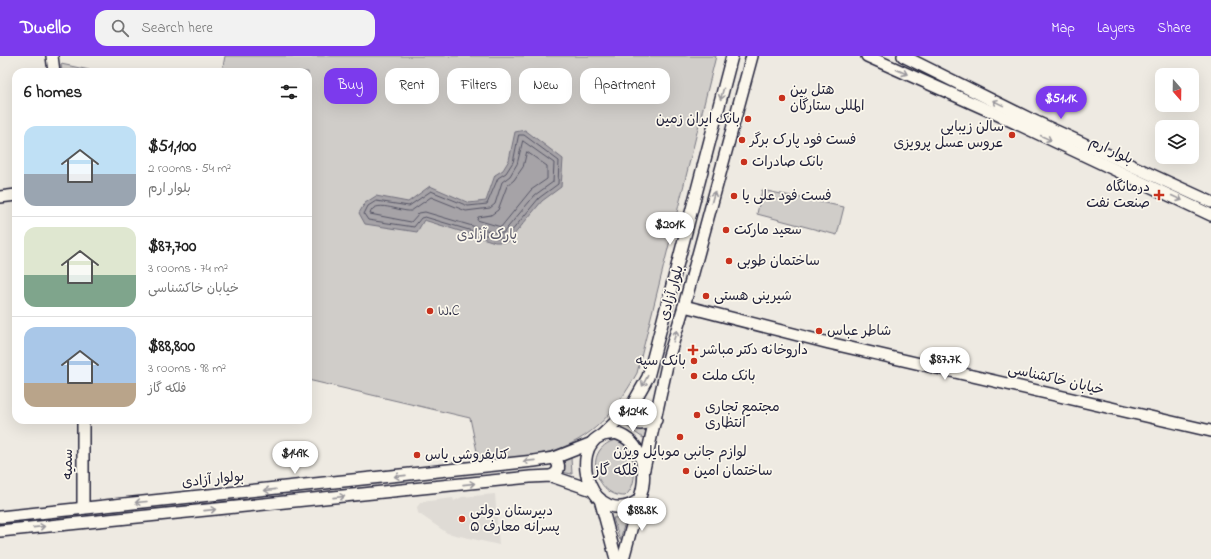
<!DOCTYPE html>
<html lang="en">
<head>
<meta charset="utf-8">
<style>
  body { margin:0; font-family:"Indie Flower","Playpen Sans Arabic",sans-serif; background:#f2f2f2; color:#222; height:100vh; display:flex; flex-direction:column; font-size:15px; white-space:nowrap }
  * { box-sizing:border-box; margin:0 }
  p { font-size:13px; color:#767676 }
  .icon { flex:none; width:22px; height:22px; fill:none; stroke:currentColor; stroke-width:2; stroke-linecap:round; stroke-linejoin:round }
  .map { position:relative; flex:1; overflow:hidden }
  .details { position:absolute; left:12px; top:12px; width:300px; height:356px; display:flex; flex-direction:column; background:#fff; border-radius:12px; box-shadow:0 4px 16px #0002 }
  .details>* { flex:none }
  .hud { position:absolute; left:324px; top:12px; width:380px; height:36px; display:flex; gap:8px }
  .needle { width:26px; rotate:160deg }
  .tools { position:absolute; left:1155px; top:12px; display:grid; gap:8px }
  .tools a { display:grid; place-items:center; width:44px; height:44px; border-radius:8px; background:#fff; box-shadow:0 4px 16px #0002; font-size:20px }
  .price { position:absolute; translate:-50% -34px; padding:0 9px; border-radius:14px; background:#fff; color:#222; font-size:13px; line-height:26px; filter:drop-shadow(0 1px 2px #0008) }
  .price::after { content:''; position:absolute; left:50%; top:24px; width:12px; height:9px; margin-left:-6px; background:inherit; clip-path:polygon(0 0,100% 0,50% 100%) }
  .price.selected { background:#7c3aed; color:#fff }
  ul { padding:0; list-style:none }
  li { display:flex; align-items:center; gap:12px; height:100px; padding:0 12px }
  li+li { border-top:1px solid #e0e0e0 }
  li span { display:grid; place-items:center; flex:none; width:112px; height:80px; border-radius:12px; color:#555 }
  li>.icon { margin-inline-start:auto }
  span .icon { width:48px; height:48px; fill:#fffc; stroke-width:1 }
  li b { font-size:17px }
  h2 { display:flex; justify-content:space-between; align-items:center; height:48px; padding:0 12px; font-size:17px }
  .chip { padding:0 14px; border-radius:12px; background:#fff; box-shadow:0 4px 16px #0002; font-size:14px; line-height:36px }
  .chip.selected { background:#7c3aed; color:#fff }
  header { display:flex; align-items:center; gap:24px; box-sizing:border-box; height:56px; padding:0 20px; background:#7c3aed; color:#fff }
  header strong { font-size:19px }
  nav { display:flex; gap:22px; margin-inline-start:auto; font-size:14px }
  .search { width:280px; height:36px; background:#f2f2f2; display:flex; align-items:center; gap:10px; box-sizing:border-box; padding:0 14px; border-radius:12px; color:#767676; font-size:15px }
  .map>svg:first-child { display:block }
  .built { fill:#dfdbd5 }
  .green { fill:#d0cdc9; stroke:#797882 }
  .water { fill:#a6a3a7; stroke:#716f7c }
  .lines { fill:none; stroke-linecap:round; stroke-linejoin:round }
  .shore { stroke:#575666; stroke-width:1 }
  .secondary-casing { stroke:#22223b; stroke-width:14 }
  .secondary { stroke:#fbf7ec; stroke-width:11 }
  .oneway { stroke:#99979c }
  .poi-dot { fill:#c8321e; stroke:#fbf7ec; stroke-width:1.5 }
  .labels { text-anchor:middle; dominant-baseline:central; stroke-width:3.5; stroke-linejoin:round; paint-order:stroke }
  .poi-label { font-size:14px; fill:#22223b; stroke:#fbf7ec; text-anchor:start }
  .street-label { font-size:14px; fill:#22223b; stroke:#fbf7ec }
  .park-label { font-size:14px; fill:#565566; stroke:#fbf7ec }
  .neighbourhood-label { font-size:15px; fill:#22223b; stroke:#fbf7ec }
</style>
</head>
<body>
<header>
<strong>Dwello</strong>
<div class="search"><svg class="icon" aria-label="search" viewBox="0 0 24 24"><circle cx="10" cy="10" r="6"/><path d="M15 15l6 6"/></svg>Search here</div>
<nav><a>Map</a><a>Layers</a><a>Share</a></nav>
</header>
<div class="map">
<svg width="1211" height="503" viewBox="0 0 1211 503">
  <rect width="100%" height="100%" fill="#eeeae2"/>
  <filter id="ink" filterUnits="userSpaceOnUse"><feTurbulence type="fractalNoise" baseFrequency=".025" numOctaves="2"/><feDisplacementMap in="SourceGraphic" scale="8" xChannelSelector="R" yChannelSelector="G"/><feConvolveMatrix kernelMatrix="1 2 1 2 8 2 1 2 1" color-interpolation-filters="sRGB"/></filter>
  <g filter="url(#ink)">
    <polygon class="built" points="495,438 499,489 447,477 418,457 417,451 421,446 453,442 454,445 462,441"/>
    <g class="green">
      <path d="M225,0h491l-79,317c-21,38 -45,67 -88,79 -22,5 -48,6 -70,9l-9,-43 -162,-38v-308h-86z"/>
      <polygon points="61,8 99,16 62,16"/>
      <polygon points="762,134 844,151 837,179 757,158"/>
      <polygon points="629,361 646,373 645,380 643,382 622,367"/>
      <path d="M615,384c21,5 26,43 10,56 -29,1 -44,-46 -10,-56z"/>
      <polygon points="571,402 572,418 562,416 565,410 562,405"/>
      <polygon points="625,461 625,466 620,484 613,462"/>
    </g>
    <polygon class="water" points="525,74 563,103 561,131 542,145 508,186 495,186 424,164 417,176 365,168 359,157 365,147 376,140 408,146 430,130 469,147 486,145 495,119 503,114 509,104 515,76"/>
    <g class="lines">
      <g class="shore">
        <polygon points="519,79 524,79 559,105 558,128 539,142 506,182 496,182 425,161 421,162 414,171 368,164 364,158 368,150 376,145 409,150 431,135 468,150 487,148 498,122 506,117 513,106"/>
        <path d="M523,85l31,22 -1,19 -18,13 -32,38h-7l-71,-21 -6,1 -8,9 -41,-8c4,-16 29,-2 41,-3l20,-14 35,14 24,-3 5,-4 7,-22 8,-6 7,-12z"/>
        <polygon points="527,96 547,110 547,123 531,134 501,171 477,164 478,161 491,159 498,154 507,130 514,124 523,111"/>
      </g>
      <defs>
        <g id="secondary">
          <polyline points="52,0 54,16"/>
          <polyline points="867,0 990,55 1211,159"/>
          <polyline points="903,0 1030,63 1211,146"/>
          <polyline points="0,141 16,139"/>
          <polyline points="684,250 829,287 1211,375"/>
          <polyline points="631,351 633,361 640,368 649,367 656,364"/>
          <polyline points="83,364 83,452"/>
          <path d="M615,377c30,9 33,43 24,67 -46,32 -73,-52 -36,-65 3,-1 9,-1 12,-2z"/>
          <polyline points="602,379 631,351 648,321 732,0"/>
          <polyline points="644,413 669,300 684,250 752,0"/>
          <path d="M551,420c9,-4 10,-11 3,-18"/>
          <polyline points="600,443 616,503"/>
          <polyline points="0,461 534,405 554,402 592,387"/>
          <polyline points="0,475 530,421 551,420 592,434"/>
          <polyline points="623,503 639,444"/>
        </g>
      </defs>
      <use href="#secondary" class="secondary-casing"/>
      <use href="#secondary" class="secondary"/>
    </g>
    <defs><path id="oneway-shaft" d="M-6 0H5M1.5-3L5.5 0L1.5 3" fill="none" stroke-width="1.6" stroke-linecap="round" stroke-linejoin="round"/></defs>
    <g class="oneway">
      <use href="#oneway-shaft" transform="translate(902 16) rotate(24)"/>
      <use href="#oneway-shaft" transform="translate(722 38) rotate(105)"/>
      <use href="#oneway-shaft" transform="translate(998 47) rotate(-154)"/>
      <use href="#oneway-shaft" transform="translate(1046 82) rotate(25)"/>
      <use href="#oneway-shaft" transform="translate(713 141) rotate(-75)"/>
      <use href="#oneway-shaft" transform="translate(1177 142) rotate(25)"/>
      <use href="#oneway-shaft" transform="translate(675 280) rotate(-73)"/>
      <use href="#oneway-shaft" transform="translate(645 325) rotate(117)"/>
      <use href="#oneway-shaft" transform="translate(529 405) rotate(174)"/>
      <use href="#oneway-shaft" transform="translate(400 420) rotate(174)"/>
      <use href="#oneway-shaft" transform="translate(469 428) rotate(-6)"/>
      <use href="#oneway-shaft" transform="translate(270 434) rotate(174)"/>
      <use href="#oneway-shaft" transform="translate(339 441) rotate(-6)"/>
      <use href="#oneway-shaft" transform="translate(141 446) rotate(175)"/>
      <use href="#oneway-shaft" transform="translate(210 454) rotate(-6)"/>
      <use href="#oneway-shaft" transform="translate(39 471) rotate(-6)"/>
    </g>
  </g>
  <g class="poi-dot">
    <circle cx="782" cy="42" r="4"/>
    <circle cx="748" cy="63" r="4"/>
    <circle cx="1012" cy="79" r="4"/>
    <circle cx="742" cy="84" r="4"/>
    <circle cx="744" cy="106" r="4"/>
    <path d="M1157 133h4v4h4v4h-4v4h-4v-4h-4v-4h4z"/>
    <circle cx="734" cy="140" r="4"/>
    <circle cx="726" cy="174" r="4"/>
    <circle cx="729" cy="205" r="4"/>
    <circle cx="706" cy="240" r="4"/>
    <circle cx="430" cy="255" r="4"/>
    <circle cx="819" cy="275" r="4"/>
    <path d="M691 288h4v4h4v4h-4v4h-4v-4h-4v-4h4z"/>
    <circle cx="694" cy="305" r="4"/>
    <circle cx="694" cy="320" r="4"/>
    <circle cx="697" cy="359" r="4"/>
    <circle cx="680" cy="381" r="4"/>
    <circle cx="417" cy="399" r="4"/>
    <circle cx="686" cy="415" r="4"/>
    <circle cx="462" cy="463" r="4"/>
  </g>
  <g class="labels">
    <g class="poi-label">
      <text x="790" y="34">هتل بین<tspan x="790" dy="16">المللی ستارگان</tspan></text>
      <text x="740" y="63" text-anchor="end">بانک ایران زمین</text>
      <text x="1004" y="71" text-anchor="end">سالن زیبایی<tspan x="1004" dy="16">عروس عسل پرويزی</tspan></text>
      <text x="750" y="84">فست فود پارک برگر</text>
      <text x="752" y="106">بانک صادرات</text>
      <text x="1150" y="131" text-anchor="end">درمانگاه<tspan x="1150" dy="16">صنعت نفت</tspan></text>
      <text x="742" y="140">فست فود علی یا</text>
      <text x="734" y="174">سعید مارکت</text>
      <text x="737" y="205">ساختمان طوبی</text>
      <text x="714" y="240">شیرینی هستی</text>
      <text x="438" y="255">W.C</text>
      <text x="827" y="275">شاطر عباس</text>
      <text x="701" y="294">داروخانه دکتر مباشر</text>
      <text x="686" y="305" text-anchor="end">بانک سپه</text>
      <text x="702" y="320">بانک ملت</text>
      <text x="705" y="351">مجتمع تجاری<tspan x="705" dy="16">انتظاری</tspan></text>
      <text x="680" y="396" text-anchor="middle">لوازم جانبی موبایل ویژن</text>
      <text x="425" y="399">کتابفروشی یاس</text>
      <text x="694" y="415">ساختمان امین</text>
      <text x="470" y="455">دبیرستان دولتی<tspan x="470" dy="16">پسرانه معارف ۵</tspan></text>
    </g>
    <g class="street-label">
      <text transform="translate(1111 95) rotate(25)">بلوار ارم</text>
      <text transform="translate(672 237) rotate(-74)">بلوار آزادی</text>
      <text transform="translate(1056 324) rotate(13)">خیابان خاکشناسی</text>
      <text transform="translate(68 408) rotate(-90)">سمیه</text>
      <text transform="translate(213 424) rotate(-6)">بولوار آزادی</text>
    </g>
    <g class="park-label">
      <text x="487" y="179">پارک آزادی</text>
    </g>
    <g class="neighbourhood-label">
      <text x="616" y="415">فلکه گاز</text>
    </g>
  </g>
</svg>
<div class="tools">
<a><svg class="needle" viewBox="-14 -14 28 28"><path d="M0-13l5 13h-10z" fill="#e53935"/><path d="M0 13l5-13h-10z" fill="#767676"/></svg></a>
<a><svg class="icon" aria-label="layers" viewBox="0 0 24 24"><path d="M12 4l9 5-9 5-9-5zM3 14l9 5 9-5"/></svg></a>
</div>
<b class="price selected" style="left:1061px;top:64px">$51.1K</b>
<b class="price" style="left:670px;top:190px">$201K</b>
<b class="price" style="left:945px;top:325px">$87.7K</b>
<b class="price" style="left:633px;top:377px">$124K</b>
<b class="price" style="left:295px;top:419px">$149K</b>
<b class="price" style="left:642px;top:476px">$88.8K</b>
<div class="hud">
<a class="chip selected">Buy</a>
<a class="chip">Rent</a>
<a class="chip">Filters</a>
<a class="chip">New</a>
<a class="chip">Apartment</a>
</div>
<section class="details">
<h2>6 homes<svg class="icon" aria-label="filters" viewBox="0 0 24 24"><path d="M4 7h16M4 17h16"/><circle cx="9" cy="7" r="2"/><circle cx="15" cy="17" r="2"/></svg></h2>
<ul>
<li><span style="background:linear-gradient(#bfe0f5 60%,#9aa5b1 0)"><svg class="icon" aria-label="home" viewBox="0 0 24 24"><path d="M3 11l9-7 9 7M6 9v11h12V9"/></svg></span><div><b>$51,100</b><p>2 rooms · 54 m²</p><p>بلوار ارم</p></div></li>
<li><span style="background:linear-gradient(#dfe7d0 60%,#7fa58c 0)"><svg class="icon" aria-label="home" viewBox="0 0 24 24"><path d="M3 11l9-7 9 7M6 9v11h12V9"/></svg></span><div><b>$87,700</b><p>3 rooms · 74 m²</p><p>خیابان خاکشناسی</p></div></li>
<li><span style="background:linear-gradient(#a9c7e8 70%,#b9a48a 0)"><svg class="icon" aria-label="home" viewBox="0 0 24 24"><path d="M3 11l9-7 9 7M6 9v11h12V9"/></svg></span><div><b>$88,800</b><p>3 rooms · 98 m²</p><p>فلکه گاز</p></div></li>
</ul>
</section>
</div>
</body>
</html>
